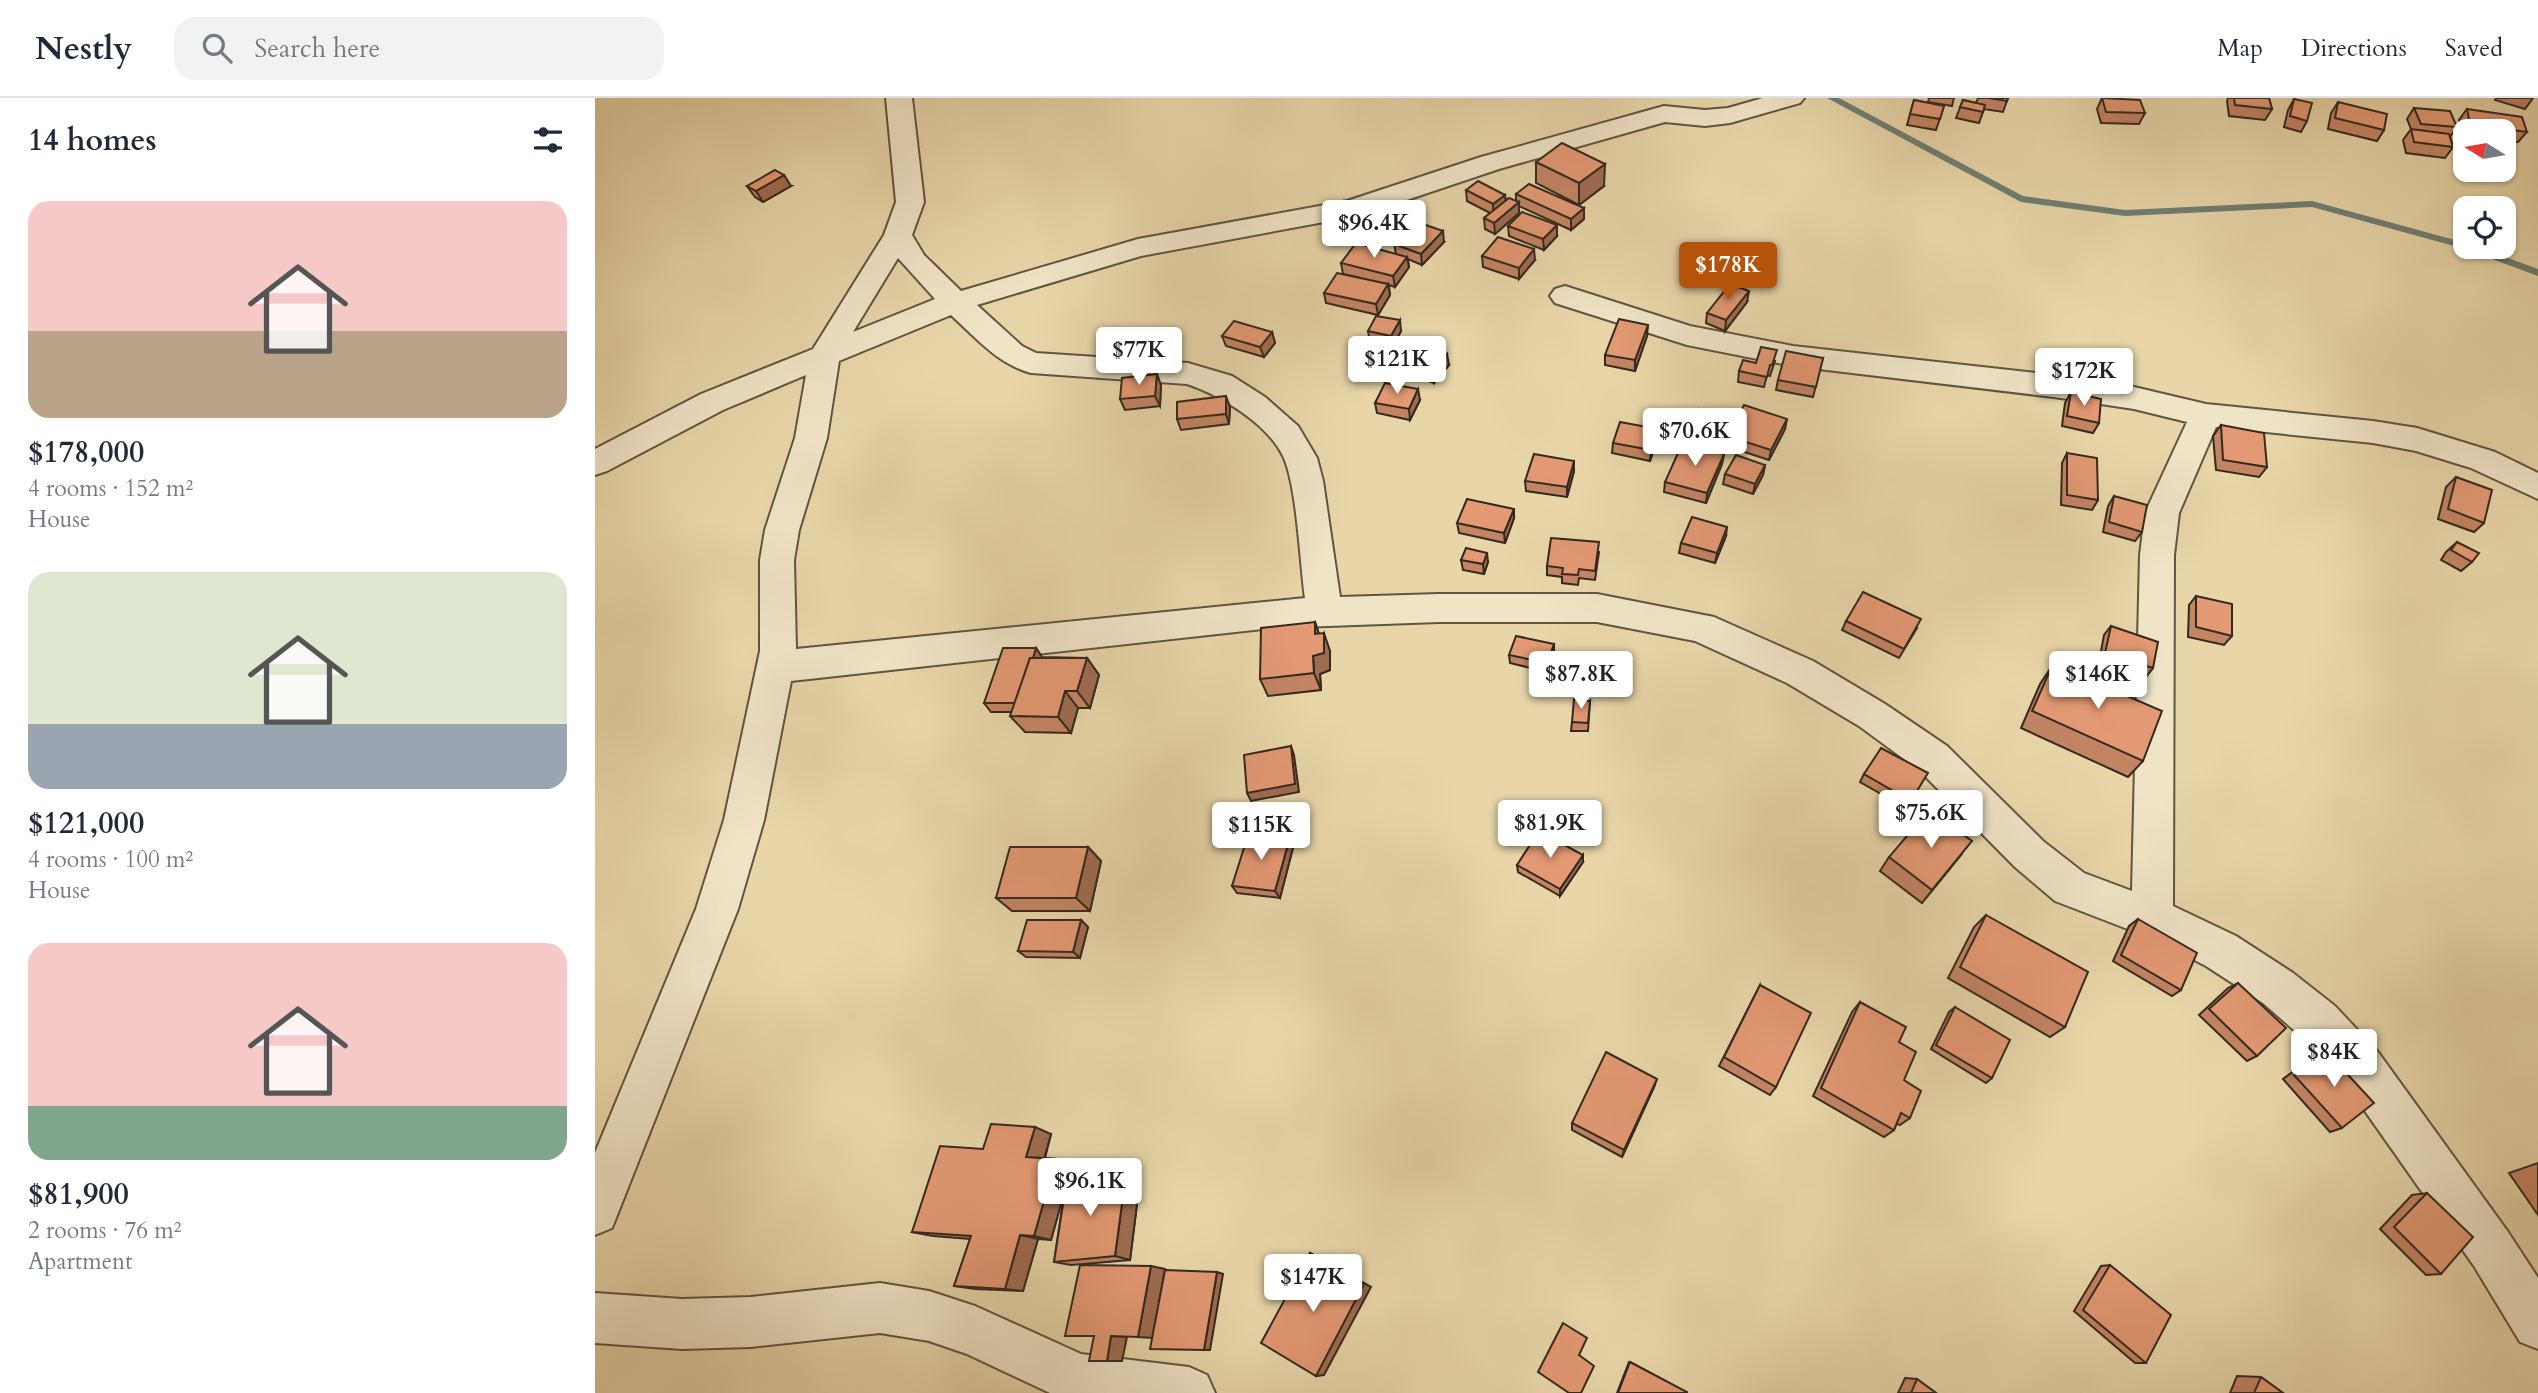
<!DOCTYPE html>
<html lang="en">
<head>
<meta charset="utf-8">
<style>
  body { margin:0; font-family:Cardo,serif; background:#f2f2f3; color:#1f2937; height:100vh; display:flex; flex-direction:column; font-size:26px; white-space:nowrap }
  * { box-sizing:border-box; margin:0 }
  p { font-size:23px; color:#747a83 }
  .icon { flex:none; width:38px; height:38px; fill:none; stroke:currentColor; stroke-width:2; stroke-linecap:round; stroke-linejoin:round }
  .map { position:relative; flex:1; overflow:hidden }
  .sheet { display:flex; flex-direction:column; background:#fff; width:595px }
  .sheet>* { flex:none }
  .needle { width:46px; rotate:281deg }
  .controls { position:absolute; left:1858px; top:21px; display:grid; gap:14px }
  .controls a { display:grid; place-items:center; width:63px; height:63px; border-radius:14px; background:#fff; box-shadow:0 2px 5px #0004; font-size:35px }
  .price { position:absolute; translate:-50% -60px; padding:0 16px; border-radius:7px; background:#fff; color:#222; font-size:23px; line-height:46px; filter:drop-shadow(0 2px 4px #0008) }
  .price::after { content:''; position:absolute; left:50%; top:42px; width:21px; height:16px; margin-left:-10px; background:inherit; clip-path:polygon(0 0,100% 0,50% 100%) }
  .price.selected { background:#b45309; color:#fff }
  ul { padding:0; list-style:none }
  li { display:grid; align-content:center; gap:14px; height:371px; padding:0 28px }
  li span { display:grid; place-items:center; height:217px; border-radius:21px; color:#555 }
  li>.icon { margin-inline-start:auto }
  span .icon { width:126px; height:126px; fill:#fffc; stroke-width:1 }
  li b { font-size:30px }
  h2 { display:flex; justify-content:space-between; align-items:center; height:84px; padding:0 28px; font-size:30px }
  header { display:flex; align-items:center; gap:42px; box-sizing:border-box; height:98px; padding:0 35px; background:#fff; border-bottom:2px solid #e0e1e3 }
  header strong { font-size:33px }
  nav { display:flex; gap:38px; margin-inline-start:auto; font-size:24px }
  .search { width:490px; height:63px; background:#f2f2f3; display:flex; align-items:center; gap:18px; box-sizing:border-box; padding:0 24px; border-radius:21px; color:#747a83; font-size:26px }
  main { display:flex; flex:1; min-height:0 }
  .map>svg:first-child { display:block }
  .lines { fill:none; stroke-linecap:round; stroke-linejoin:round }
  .stream { fill:#707f74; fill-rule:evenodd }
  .minor-casing { stroke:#615442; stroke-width:4 }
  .minor { fill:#f0e4c7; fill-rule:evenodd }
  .wall { fill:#c38463; stroke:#34291f; stroke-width:2 }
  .shaded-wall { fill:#9f6b50; stroke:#34291f; stroke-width:2 }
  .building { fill:#e39973; stroke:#34291f; stroke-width:2 }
</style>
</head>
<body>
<header>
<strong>Nestly</strong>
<div class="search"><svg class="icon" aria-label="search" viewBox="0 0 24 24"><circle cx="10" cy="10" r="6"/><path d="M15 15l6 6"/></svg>Search here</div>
<nav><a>Map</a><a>Directions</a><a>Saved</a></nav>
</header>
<main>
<section class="sheet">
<h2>14 homes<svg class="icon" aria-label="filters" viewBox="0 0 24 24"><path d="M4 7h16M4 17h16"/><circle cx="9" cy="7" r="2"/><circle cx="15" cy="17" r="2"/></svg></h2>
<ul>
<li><span style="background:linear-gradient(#f6c9c9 60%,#b9a48a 0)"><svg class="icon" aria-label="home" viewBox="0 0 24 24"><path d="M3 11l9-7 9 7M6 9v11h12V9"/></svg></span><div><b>$178,000</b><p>4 rooms · 152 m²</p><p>House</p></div></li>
<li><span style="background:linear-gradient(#dfe7d0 70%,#9aa5b1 0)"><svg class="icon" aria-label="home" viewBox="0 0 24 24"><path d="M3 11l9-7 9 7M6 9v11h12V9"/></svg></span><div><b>$121,000</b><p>4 rooms · 100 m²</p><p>House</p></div></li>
<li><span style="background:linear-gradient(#f6c9c9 75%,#7fa58c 0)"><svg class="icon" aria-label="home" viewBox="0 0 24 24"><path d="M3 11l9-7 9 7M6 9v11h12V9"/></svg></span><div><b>$81,900</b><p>2 rooms · 76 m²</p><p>Apartment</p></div></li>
</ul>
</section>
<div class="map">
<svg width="1943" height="1295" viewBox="0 0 1943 1295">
  <rect width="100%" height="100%" fill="#e8d6a9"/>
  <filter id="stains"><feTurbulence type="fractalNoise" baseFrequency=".00286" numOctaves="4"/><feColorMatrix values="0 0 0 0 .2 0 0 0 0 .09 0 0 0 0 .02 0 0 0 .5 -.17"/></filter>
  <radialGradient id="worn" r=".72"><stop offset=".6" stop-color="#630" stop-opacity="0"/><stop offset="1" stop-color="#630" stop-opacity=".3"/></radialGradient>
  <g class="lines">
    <polygon class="stream" points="1232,0 1244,0 1428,98 1530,112 1717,103 1871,145 1871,149 1883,149 1943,171 1943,178 1870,151 1717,109 1530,118 1426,104"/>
    <defs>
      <g id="minor">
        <path d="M291,0h26l12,104 -12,33 12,20 37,36 177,-52 209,-38 134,-44 183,-51 41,4 23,-2 35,-10h41l-4,5 -70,20 -25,3 -40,-4 -166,47 -137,46 -221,41 -164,49 45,41 14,7 152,10 44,13 33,21 33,29 19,32 6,23 17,116 99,-3h158l117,23 99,44 72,43 62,42 96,95 41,32 48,18 8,-336 5,-42 42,-91 -53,-13 -80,-12 -261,-31 -106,-21 -132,-42 -5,-7 5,-7 10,-3 125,40 103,20 261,29 80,12 72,17 167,17 44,7 78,24 43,21v26l-67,-31 -55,-17 -43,-8 -157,-16 -37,86 -5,42 -1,351 63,30 57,37 42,33 43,46 130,180 30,46v71l-18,-7 -46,-76 -128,-182 -43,-46 -40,-35 -57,-37 -50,-26 -101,-39 -40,-34 -96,-97 -60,-44 -72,-43 -92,-42 -98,-19h-158l-166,6 -482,53 -27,139 -26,89 -126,319 -17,7v-82l101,-244 28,-89 36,-169v-91l5,-30 30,-92 11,-63 -83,35 -116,61 -12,4v-26l106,-55 112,-45 71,-114 12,-33zM303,160l37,41 -82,33zM356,217c25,23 47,49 80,58l156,11c33,11 80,39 96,72 14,29 17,107 22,142l-509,51 -2,-89 5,-30 28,-92 12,-77z"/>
        <polygon points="285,1185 334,1193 380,1208 486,1256 594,1269 612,1277 620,1295 455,1295 372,1256 334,1243 285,1235 156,1249 87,1251 0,1245 0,1195 87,1201 156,1199"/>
      </g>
    </defs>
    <use href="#minor" class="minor-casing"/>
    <use href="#minor" class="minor"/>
  </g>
  <g class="wall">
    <polygon points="1334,0 1359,0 1357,8 1333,4"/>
    <polygon points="1383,0 1413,0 1408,14 1389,11 1384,25 1361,20 1368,2 1381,5"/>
    <polygon points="1507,0 1550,15 1544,26 1506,25 1502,11"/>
    <polygon points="1633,0 1674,0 1677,11 1670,22 1634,18 1632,3"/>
    <polygon points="1901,0 1938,0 1930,11 1900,2"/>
    <polygon points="1699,1 1712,23 1706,34 1689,29 1693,12"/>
    <polygon points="1319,2 1349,8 1341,32 1312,27"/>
    <polygon points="1743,4 1789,32 1782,43 1733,31 1736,15"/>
    <polygon points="1819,10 1862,29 1855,39 1858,49 1850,60 1811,55 1808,42 1816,31 1812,21"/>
    <polygon points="1872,11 1932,34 1923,44 1909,43 1909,33 1871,33 1871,37 1867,37 1864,22"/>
    <polygon points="941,64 1009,88 984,107 941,85"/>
    <polygon points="152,88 196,88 168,104 160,99"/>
    <polygon points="871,92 910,97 911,103 921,103 921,96 989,110 989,121 976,132 924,108 924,115 900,136 890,131 889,120 895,115 872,103"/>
    <polygon points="913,128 962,138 949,152 914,138"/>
    <polygon points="849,144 827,167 813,161 814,169 800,189 794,187 795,197 783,217 731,205 729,195 762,179 748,176 746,165 801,156 799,146"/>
    <polygon points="887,158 940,162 924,181 888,169"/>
    <polygon points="1152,204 1130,233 1111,225 1112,215"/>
    <polygon points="773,233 806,233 798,248 775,244"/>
    <polygon points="677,234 680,245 669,259 631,248 627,238"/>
    <polygon points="1052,238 1040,273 1010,267 1010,257"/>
    <polygon points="1228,260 1218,299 1181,292 1183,282"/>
    <polygon points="800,261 854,267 839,285 802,272"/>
    <polygon points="1180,263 1175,278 1172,277 1169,289 1143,284 1144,273 1161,265"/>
    <polygon points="566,287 565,308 530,312 525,301"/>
    <polygon points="1476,294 1504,325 1498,335 1467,328 1470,305"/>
    <polygon points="825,302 815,322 782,315 780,305"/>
    <polygon points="635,309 634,326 586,332 582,321"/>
    <polygon points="1126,326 1119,344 1100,339 1101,329"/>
    <polygon points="1626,327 1672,369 1664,379 1621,372 1618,338"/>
    <polygon points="1190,331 1174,362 1131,348 1132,338"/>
    <polygon points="1062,342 1055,363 1017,355 1018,345"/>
    <polygon points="1472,355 1503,402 1497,412 1466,407 1467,365"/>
    <polygon points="1129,356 1127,366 1111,405 1069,394 1070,384"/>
    <polygon points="979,363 979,373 972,399 931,393 930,383"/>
    <polygon points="1170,367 1168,377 1158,396 1128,386 1130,376"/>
    <polygon points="1861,379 1889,425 1879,434 1843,421 1851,389"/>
    <polygon points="1519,398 1547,434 1540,443 1508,434 1513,408"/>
    <polygon points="919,420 910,445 864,435 862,425"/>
    <polygon points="1131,438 1120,465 1084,455 1086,445"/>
    <polygon points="1862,444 1877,464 1866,473 1846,462 1851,454"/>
    <polygon points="1004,454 1000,482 984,480 983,487 967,485 967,479 952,477 952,468"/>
    <polygon points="866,462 893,464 889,476 868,472"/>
    <polygon points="1601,498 1637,538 1629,547 1593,539 1594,507"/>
    <polygon points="1251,523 1322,530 1304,560 1247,532"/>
    <polygon points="720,524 724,536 735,553 735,572 725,576 726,592 673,598 665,581"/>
    <polygon points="1516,528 1558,570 1551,579 1504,564 1509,537"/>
    <polygon points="959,546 959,555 952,574 915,565 914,557"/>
    <polygon points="441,550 447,559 492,560 504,577 495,610 483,610 476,635 430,634 415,618 417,614 396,614 389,605"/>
    <polygon points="1492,567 1509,588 1548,663 1533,679 1426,630 1445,586 1457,568 1483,580"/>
    <polygon points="995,603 993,633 976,633 977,624"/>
    <polygon points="1269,676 1316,703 1311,710 1265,684"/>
    <polygon points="695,739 699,746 685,800 642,795 637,788"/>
    <polygon points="493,749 506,763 495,813 417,813 401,800"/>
    <polygon points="1366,757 1327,805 1285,773 1294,759"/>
    <polygon points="988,764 965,798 923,774 922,767"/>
    <polygon points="1391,817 1470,929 1455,939 1353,880 1379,829"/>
    <polygon points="1543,821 1586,892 1577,898 1518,863 1534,828"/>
    <polygon points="486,822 493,829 485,860 431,859 423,853"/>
    <polygon points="1643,885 1662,958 1652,963 1604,917 1633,890"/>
    <polygon points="1165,887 1181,989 1175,997 1124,968"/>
    <polygon points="1265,904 1309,982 1315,1020 1305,1027 1301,1026 1299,1032 1289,1039 1218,998 1257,914"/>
    <polygon points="1360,909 1397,980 1391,985 1336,951 1354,914"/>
    <polygon points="1731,953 1747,1030 1735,1034 1688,981 1719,958"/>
    <polygon points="1059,989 1027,1059 977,1032 977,1025"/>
    <polygon points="456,1036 450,1060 461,1061 477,1067 473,1081 531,1076 545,1082 535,1162 476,1167 459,1164 470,1090 456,1142 443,1141 428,1193 380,1191 359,1188 375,1141 338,1138 317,1134 388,1051"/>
    <polygon points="1943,1065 1943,1117 1914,1075"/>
    <polygon points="1832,1095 1846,1176 1831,1177 1785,1131 1817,1097"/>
    <polygon points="1515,1167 1551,1265 1540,1265 1479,1213 1506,1168"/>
    <polygon points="1034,1264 1035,1264 1092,1295 1022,1295"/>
    <polygon points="1642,1278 1666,1279 1688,1295 1635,1295"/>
    <polygon points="1310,1280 1322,1281 1341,1295 1303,1295"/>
  </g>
  <g class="shaded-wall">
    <polygon points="1010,66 1009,88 984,107 984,85"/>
    <polygon points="189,77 196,88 168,104 161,93"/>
    <polygon points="910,97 911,108 898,117 898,106"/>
    <polygon points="924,104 924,115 900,136 899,125"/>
    <polygon points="989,110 989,121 976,132 976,121"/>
    <polygon points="962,127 962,138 949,152 948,141"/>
    <polygon points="848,133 849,144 827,167 826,156"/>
    <polygon points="939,151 940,162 924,181 924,170"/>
    <polygon points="812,159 814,169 800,189 798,178"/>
    <polygon points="793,186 795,197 783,217 781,206"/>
    <polygon points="1154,193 1152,204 1130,233 1131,222"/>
    <polygon points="805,222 806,233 798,248 796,238"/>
    <polygon points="1053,227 1052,238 1040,273 1040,262"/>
    <polygon points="677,234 680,245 669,259 665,249"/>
    <polygon points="852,256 854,267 839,285 838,274"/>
    <polygon points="562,276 566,287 565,308 560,298"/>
    <polygon points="823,291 825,302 815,322 814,311"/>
    <polygon points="631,298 635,309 634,326 631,316"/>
    <polygon points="1127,315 1126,326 1119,344 1120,334"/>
    <polygon points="1192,321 1190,331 1174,362 1176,352"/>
    <polygon points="1063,331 1062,342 1055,363 1056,352"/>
    <polygon points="1129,356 1127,366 1111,405 1112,395"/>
    <polygon points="979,363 979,373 972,399 972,389"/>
    <polygon points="1170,367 1168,377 1158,396 1160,386"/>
    <polygon points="919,411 919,420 910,445 909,435"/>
    <polygon points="1132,429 1131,438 1120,465 1122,455"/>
    <polygon points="892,455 893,464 889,476 888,466"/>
    <polygon points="720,524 726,542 720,536"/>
    <polygon points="729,535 735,553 735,572 725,576 726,592 719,575 718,558"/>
    <polygon points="959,546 959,555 952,574 952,565"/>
    <polygon points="441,550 447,559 423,605"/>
    <polygon points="492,560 504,577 495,610 482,593"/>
    <polygon points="470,593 483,610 476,635 463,619"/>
    <polygon points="696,648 699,657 704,694 656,703 652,695"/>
    <polygon points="695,739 699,746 685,800 680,793"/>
    <polygon points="493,749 506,763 495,813 481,800"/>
    <polygon points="988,757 988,764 965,798 965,791"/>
    <polygon points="486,822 493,829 485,860 478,854"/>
    <polygon points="1062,981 1059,989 1027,1059 1029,1052"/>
    <polygon points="440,1029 456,1036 448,1065 431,1059"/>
    <polygon points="461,1061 477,1067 456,1142 439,1138"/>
    <polygon points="531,1076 545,1082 535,1162 520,1158"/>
    <polygon points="425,1137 443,1141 428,1193 410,1191"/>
    <polygon points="715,1155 723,1159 776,1189 729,1277 721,1278"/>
    <polygon points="556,1168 570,1171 558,1240 543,1239"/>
    <polygon points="622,1174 628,1176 615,1252 609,1252"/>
    <polygon points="516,1238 532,1239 527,1263 512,1263"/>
  </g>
  <g class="building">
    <polygon points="1393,0 1413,0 1412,3"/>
    <polygon points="1507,0 1545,2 1550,15 1511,14"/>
    <polygon points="1639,0 1674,0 1677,11 1640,7"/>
    <polygon points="1699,1 1717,5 1712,23 1695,18"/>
    <polygon points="1319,2 1349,8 1345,21 1315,16"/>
    <polygon points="1368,2 1390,7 1388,14 1365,9"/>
    <polygon points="1743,4 1792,16 1789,32 1740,20"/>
    <polygon points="1819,10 1855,13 1862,29 1826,26"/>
    <polygon points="1872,11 1927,19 1932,34 1875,26"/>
    <polygon points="1816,31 1854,36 1858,49 1819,44"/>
    <polygon points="967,45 1010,66 984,85 941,64"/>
    <polygon points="180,72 189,77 161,93 152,88"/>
    <polygon points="883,83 910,97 898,106 871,92"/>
    <polygon points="934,86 989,110 976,121 921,96"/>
    <polygon points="914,100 924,104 899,125 889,120"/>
    <polygon points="927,114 962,127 948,141 913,128"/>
    <polygon points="822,124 848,133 826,156 799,146"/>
    <polygon points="903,139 939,151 924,170 887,158"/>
    <polygon points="761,145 812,159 798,178 746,165"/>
    <polygon points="742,175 793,186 781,206 729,195"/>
    <polygon points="1135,186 1154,193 1131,222 1112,215"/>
    <polygon points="781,218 805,222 796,238 773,233"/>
    <polygon points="1024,221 1053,227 1040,262 1010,257"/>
    <polygon points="639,223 677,234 665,249 627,238"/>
    <polygon points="815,244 852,256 838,274 800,261"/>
    <polygon points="1166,249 1182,252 1177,267 1175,267 1172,279 1144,273 1148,262 1161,265"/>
    <polygon points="1191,253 1228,260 1221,289 1183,282"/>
    <polygon points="562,276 560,298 525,301 527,280"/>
    <polygon points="790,285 823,291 814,311 780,305"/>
    <polygon points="1476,294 1506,301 1504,325 1472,318"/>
    <polygon points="631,298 631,316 582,321 582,304"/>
    <polygon points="1149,307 1192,321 1176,352 1132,338"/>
    <polygon points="1109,311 1127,315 1120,334 1101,329"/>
    <polygon points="1025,324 1063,331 1056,352 1018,345"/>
    <polygon points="1626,327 1669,335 1672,369 1628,362"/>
    <polygon points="1087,346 1129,356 1112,395 1070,384"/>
    <polygon points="1472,355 1502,360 1503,402 1472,397"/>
    <polygon points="939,356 979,363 972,389 930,383"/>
    <polygon points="1141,357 1170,367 1160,386 1130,376"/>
    <polygon points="1861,379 1897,392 1889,425 1853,411"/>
    <polygon points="1519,398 1552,407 1547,434 1514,424"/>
    <polygon points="872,401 919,411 909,435 862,425"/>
    <polygon points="1097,419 1132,429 1122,455 1086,445"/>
    <polygon points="956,440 1004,444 1000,473 984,471 983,477 967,476 968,470 952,468"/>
    <polygon points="1862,444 1884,455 1877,464 1856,452"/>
    <polygon points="871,450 892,455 888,466 866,462"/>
    <polygon points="1268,494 1326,521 1309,551 1251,523"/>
    <polygon points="1601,498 1637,506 1637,538 1601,529"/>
    <polygon points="720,524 720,536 729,535 729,555 718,558 719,575 665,581 666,530"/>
    <polygon points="1516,528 1563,544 1558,570 1510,555"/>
    <polygon points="921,538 959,546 952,565 914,557"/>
    <polygon points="408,550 441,550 438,560 435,560 420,605 389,605"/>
    <polygon points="435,560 492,560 482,593 470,593 463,619 415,618"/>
    <polygon points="1492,567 1514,576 1509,588 1567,613 1548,663 1437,613 1457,568 1487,581"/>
    <polygon points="979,601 995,603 993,625 977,624"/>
    <polygon points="696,648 700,686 652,695 649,657"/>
    <polygon points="1286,650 1333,675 1316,703 1269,676"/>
    <polygon points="1334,712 1377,743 1337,792 1294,759"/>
    <polygon points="944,733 988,757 965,791 922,767"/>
    <polygon points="654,734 695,739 680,793 637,788"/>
    <polygon points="415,749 493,749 481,800 401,800"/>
    <polygon points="1391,817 1493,874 1470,929 1365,869"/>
    <polygon points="1543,821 1602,855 1586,892 1526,857"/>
    <polygon points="432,822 486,822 478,854 423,853"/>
    <polygon points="1643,885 1691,930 1662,958 1614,911"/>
    <polygon points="1165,887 1216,915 1181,989 1129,959"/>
    <polygon points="1265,904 1311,929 1304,944 1321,954 1309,982 1326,993 1315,1020 1306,1015 1299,1032 1226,990"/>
    <polygon points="1360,909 1415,942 1397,980 1341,947"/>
    <polygon points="1731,953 1779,1005 1747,1030 1699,977"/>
    <polygon points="1011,954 1062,981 1029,1052 977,1025"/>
    <polygon points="396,1026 440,1029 431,1059 461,1061 439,1138 425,1137 410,1191 359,1188 376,1138 317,1134 345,1048 388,1051"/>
    <polygon points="531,1076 520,1158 459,1164 472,1081"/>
    <polygon points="1832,1095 1878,1139 1846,1176 1799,1129"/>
    <polygon points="715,1155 769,1186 721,1278 666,1245"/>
    <polygon points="485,1167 556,1168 543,1239 516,1238 512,1263 494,1263 499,1238 470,1238"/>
    <polygon points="1515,1167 1576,1217 1551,1265 1488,1212"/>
    <polygon points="570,1172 622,1174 609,1252 555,1251"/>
    <polygon points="968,1225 992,1240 984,1257 999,1268 986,1295 974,1295 943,1274"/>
    <polygon points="1035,1264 1092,1294 1092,1295 1023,1295"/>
    <polygon points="1666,1279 1688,1295 1659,1295"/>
    <polygon points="1322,1281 1341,1295 1316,1295"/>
  </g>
  <rect width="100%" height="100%" filter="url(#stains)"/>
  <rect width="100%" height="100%" fill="url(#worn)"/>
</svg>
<div class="controls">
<a><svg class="needle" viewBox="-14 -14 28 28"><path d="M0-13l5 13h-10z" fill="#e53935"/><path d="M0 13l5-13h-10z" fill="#747a83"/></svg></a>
<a><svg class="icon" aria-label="locate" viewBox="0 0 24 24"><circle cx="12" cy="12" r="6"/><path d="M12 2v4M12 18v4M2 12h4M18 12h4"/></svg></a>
</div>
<b class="price" style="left:779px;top:162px">$96.4K</b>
<b class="price selected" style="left:1133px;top:204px">$178K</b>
<b class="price" style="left:544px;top:289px">$77K</b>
<b class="price" style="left:802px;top:298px">$121K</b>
<b class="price" style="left:1489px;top:310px">$172K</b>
<b class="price" style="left:1100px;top:370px">$70.6K</b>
<b class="price" style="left:986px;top:613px">$87.8K</b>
<b class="price" style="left:1503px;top:613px">$146K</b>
<b class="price" style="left:1336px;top:752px">$75.6K</b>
<b class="price" style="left:955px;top:762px">$81.9K</b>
<b class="price" style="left:666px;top:764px">$115K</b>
<b class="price" style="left:1739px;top:991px">$84K</b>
<b class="price" style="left:495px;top:1120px">$96.1K</b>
<b class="price" style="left:718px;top:1216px">$147K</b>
</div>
</main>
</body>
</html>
